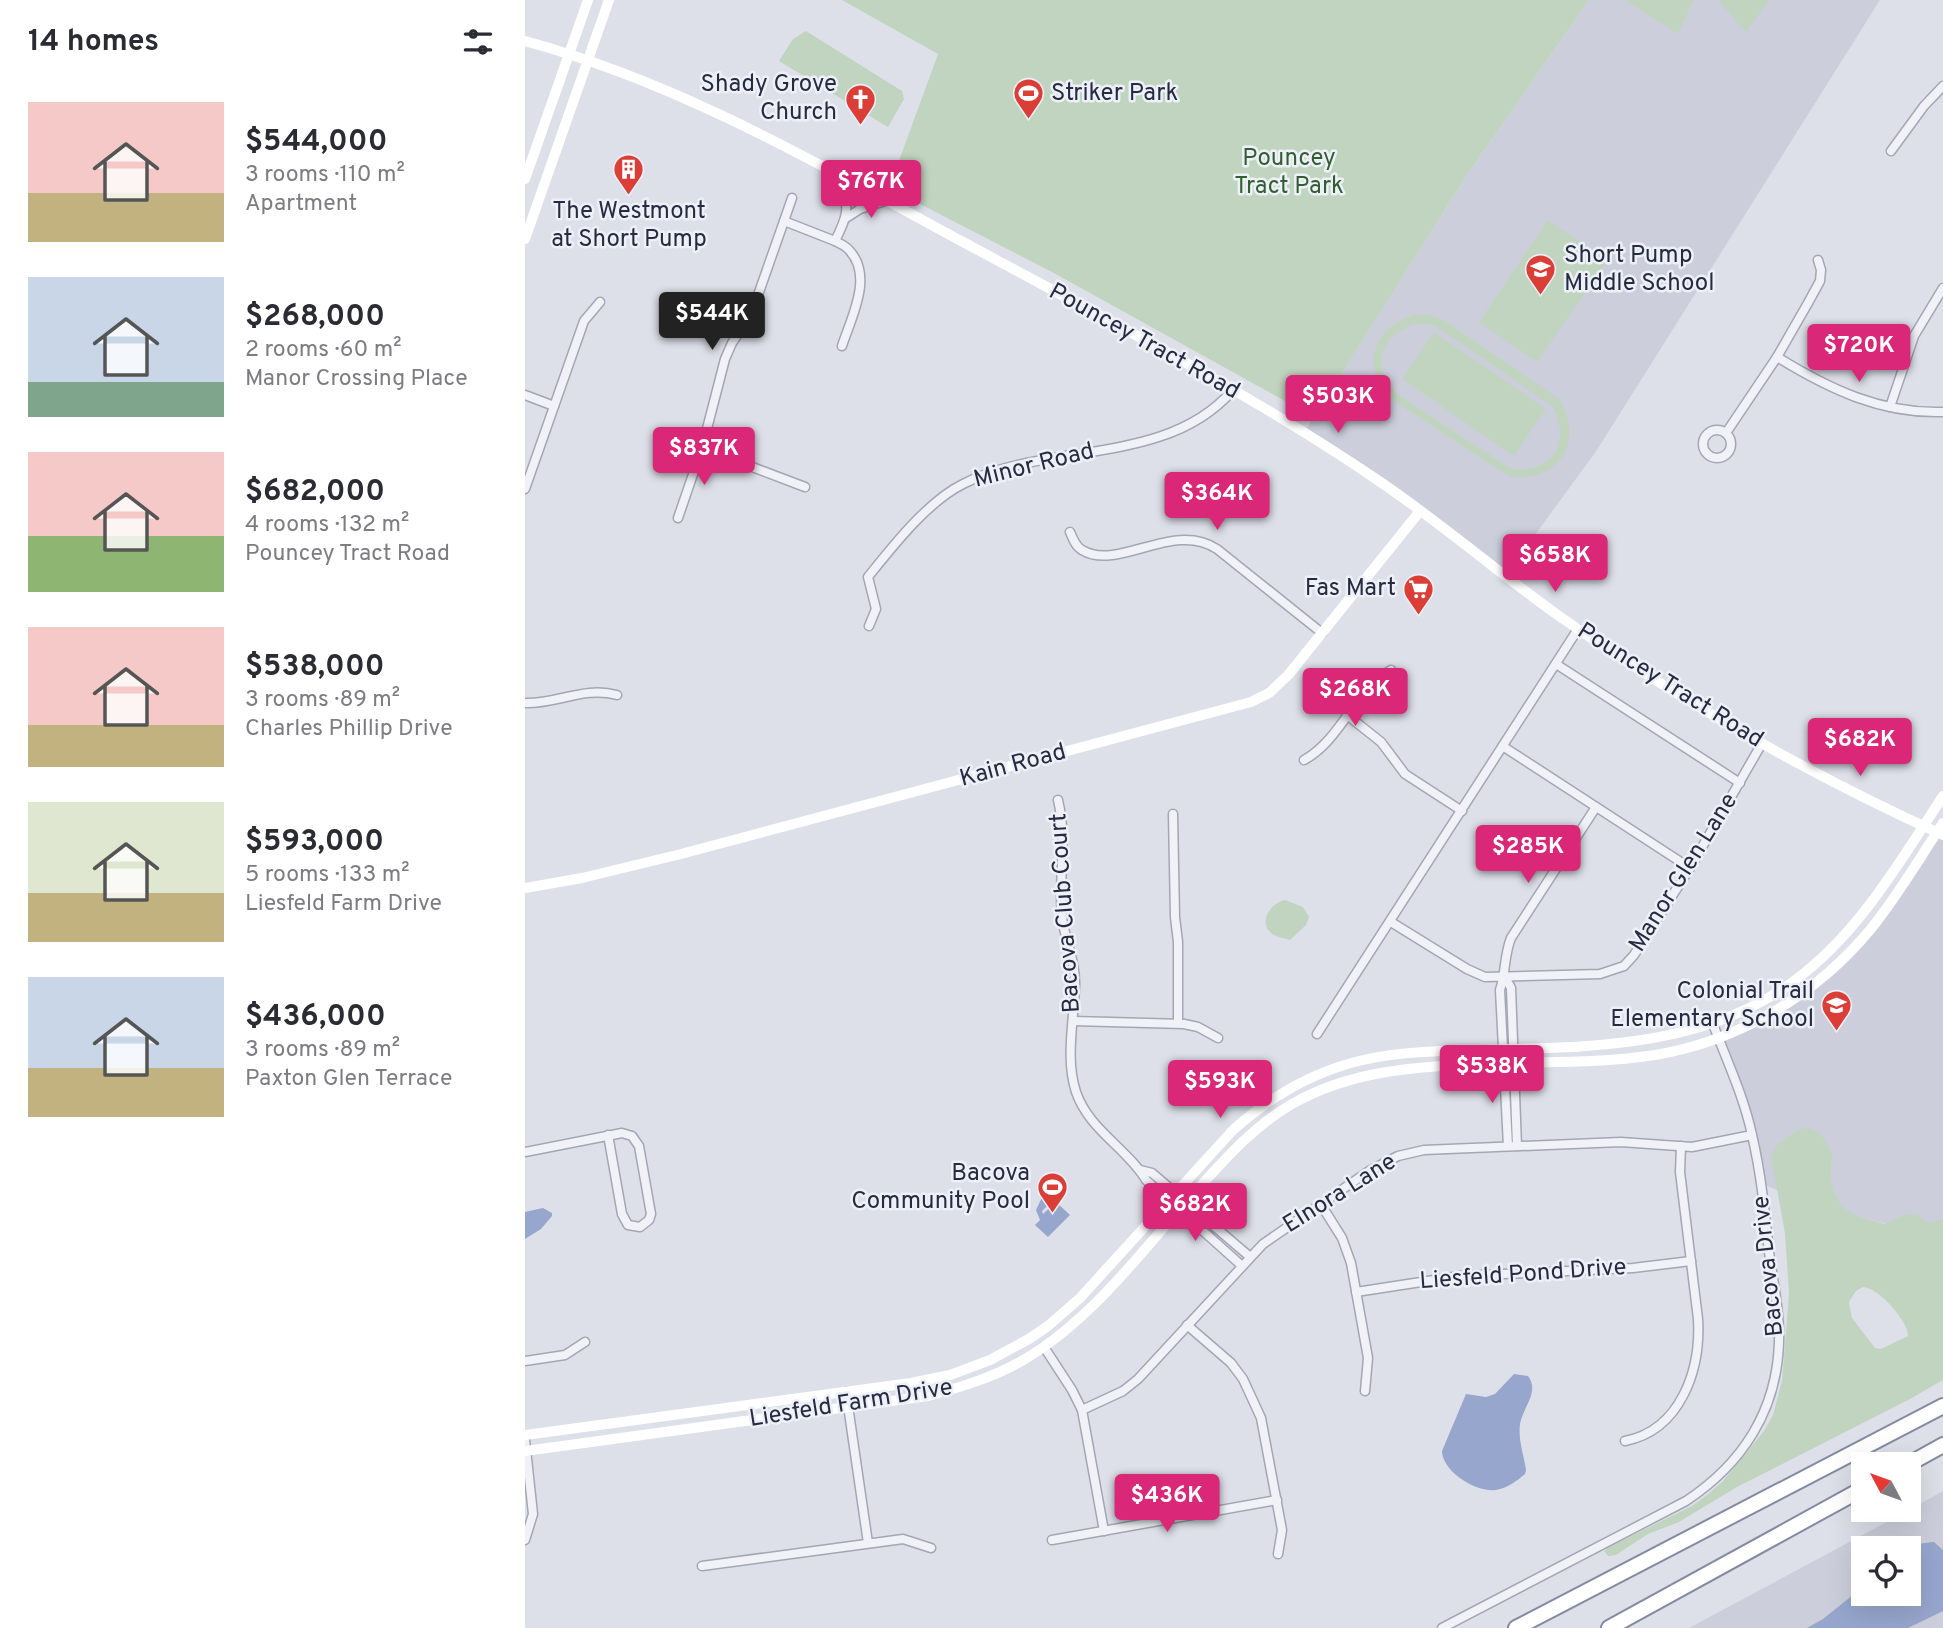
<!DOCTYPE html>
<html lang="en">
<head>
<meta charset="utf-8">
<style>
  body { margin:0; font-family:Overpass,sans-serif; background:#f2f2f3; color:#2b2b33; height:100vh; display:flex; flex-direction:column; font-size:26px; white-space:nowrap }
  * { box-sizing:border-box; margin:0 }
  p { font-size:23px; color:#7c7c81 }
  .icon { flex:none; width:38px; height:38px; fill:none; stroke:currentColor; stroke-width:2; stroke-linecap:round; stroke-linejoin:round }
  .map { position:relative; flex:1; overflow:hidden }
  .panel { display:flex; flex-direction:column; background:#fff; width:525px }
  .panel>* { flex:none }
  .needle { width:46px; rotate:311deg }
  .buttons { position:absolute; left:1326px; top:1452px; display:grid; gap:14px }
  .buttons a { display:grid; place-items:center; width:70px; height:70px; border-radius:0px; background:#fff; box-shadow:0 7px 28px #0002; font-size:35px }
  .price { position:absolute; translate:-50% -60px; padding:0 16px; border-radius:7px; background:#db2777; color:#fff; font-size:23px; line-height:46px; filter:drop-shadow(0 2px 4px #0008) }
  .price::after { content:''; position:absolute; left:50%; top:42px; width:21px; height:16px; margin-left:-10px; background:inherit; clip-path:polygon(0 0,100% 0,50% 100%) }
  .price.current { background:#222; color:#fff }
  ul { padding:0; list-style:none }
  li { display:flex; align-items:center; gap:21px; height:175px; padding:0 28px }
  li span { display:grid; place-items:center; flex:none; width:196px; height:140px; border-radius:0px; color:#555 }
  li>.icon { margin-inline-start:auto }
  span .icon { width:84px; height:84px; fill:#fffc; stroke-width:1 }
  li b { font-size:30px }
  h2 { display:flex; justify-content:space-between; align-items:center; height:84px; padding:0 28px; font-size:30px }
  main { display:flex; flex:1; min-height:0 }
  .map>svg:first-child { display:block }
  .built { fill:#cccfdb; fill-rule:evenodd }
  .green { fill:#c0d4bf; fill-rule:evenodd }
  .water { fill:#96a6cd }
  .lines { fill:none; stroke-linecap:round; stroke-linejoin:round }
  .street-casing { stroke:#a3a6b4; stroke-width:11 }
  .highway-casing { stroke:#848aa1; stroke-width:18 }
  .street { stroke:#f1f2f7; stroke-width:8 }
  .secondary { stroke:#fff; stroke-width:10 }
  .highway { stroke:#fff; stroke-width:14 }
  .labels { text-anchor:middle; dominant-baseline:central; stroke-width:5; stroke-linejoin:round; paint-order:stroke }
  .poi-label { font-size:24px; fill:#262b42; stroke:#eef0f7; text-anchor:end }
  .park-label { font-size:24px; fill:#325f32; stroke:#eef0f7 }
  .street-label { font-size:24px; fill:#262b42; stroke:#eef0f7 }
</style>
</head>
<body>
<main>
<section class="panel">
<h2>14 homes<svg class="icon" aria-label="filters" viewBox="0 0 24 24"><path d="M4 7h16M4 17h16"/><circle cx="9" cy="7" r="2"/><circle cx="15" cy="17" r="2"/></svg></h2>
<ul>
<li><span style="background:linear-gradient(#f6c9c9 65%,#c2b280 0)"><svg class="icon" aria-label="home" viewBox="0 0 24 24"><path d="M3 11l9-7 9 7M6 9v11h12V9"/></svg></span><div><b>$544,000</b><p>3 rooms · 110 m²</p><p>Apartment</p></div></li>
<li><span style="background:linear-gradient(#c9d6e8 75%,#7fa58c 0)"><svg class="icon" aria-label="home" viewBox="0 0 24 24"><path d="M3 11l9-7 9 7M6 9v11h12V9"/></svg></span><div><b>$268,000</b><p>2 rooms · 60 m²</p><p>Manor Crossing Place</p></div></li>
<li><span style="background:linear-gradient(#f6c9c9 60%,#8fb573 0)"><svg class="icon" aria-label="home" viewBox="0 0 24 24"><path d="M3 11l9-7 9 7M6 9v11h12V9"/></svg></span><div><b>$682,000</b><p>4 rooms · 132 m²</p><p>Pouncey Tract Road</p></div></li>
<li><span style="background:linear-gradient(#f6c9c9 70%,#c2b280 0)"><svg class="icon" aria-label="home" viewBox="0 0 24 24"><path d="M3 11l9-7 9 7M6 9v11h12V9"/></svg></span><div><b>$538,000</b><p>3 rooms · 89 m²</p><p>Charles Phillip Drive</p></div></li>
<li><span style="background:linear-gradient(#dfe7d0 65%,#c2b280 0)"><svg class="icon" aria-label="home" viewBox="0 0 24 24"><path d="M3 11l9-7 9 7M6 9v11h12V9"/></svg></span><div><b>$593,000</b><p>5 rooms · 133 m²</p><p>Liesfeld Farm Drive</p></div></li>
<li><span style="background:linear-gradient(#c9d6e8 65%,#c2b280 0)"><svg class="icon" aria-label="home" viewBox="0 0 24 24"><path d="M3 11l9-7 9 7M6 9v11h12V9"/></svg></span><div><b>$436,000</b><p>3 rooms · 89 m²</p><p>Paxton Glen Terrace</p></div></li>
</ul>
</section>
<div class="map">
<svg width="1418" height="1628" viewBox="0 0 1418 1628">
  <rect width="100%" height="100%" fill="#dee0e9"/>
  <g class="built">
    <polygon points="1064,0 1355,0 1072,450 980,576 781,429 940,178"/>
    <polygon points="1412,832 1418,835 1418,1222 1388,1230 1298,1209 1235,1183 1227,1135 1193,1038 1234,1020 1329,948"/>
    <path d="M1418,1491v137h-254l220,-118zM1339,1549h45v45h-45z"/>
  </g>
  <g class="green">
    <polygon points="317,0 1064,0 940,178 789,417 527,272 364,188 413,54"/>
    <polygon points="1100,0 1168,0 1153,34"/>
    <polygon points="1193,0 1244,0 1221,32"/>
    <polygon points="281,31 377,91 379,99 363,127 254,61 268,39"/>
    <polygon points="1023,220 1082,261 1012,362 954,322"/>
    <path d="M889,315h15l15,5 115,79c27,44 -1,85 -51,77l-116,-76c-31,-33 -21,-72 22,-85zM890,324h13l12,5 112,77c21,36 -1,69 -42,62l-114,-75c-25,-27 -16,-58 19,-69z"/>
    <polygon points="909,332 1021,409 989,456 877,379"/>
    <path d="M760,900l18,7 6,10 -3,8 -16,15c-7,-2 -16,-3 -21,-9 -10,-12 4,-29 16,-31z"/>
    <path d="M1280,1128c17,2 20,12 28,27 -4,12 -3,20 0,33 7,27 27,29 52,36 21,-10 24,-16 44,-1l14,-4v161l-33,19 -173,88 -58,35 -31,12 -32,21 -8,1 -4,-5 5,-4 83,-41 15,-11 16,-14 41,-50 9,-16 9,-34 7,-88 -4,-60 -14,-77 7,-12 19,-14zM1338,1287c15,0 46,35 45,49l-27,13 -6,-1 -23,-30 -3,-16 7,-11z"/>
  </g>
  <g class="water">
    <polygon points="519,1193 529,1199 517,1211 518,1214 531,1202 545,1215 523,1237 510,1225 515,1220 511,1210"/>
    <polygon points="18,1208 27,1213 27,1216 16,1229 0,1239 0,1212"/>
    <path d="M989,1374l14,2c12,16 -5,31 -8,48 -2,17 4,31 6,46l-1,4c-8,7 -18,14 -29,16 -20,3 -54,-19 -54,-39l24,-57 20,3 9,-3z"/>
    <polygon points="1409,1542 1418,1550 1418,1611 1383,1628 1282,1628 1298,1619 1339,1586 1339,1594 1384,1594 1384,1550 1391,1544"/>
  </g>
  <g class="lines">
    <defs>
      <g id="street">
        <polyline points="1366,151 1399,106 1418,86"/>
        <polyline points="321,218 335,209 360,201"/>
        <polyline points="259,221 267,198"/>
        <path d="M310,241c4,2 11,5 14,9 25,26 2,68 -7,96"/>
        <path d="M1252,357c52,32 104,57 166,55"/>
        <polyline points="0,395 29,406"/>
        <polyline points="1365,407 1389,336 1418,288"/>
        <circle cx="1192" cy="444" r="14"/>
        <polyline points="1201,433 1252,357 1283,303 1295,281 1296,270 1293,260"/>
        <path d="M280,487l-103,-39 23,-89 7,-16 19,-28 33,-94 51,20c15,-29 13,-33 6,-64"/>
        <polyline points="0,489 59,321 75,302"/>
        <polyline points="153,518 177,448"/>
        <path d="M545,532c3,7 6,15 12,18 36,22 91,-30 135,-1l105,84"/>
        <path d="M344,626l7,-17 -8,-32c25,-31 59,-75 95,-93 84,-43 202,-17 269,-93"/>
        <polyline points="1031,664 1215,783"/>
        <path d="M0,703c33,1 59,-17 92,-8"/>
        <polyline points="822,715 856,742 880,774 937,811"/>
        <polyline points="979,747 1165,868"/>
        <path d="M779,760c37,-20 50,-69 87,-90"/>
        <path d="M533,800c10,43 0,75 4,117 3,24 14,45 13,69 -1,34 -10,73 1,106 13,38 51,56 70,88l95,85"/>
        <polyline points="648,814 650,917 653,942 653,1023"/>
        <polyline points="866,922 942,969 960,977 1075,974 1099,966 1109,955 1165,868 1236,745"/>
        <polyline points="980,977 986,988 992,1146"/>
        <polyline points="548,1021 659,1024 673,1027 693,1038"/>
        <polyline points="792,1034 1053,629"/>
        <path d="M983,1146l-8,-156c6,-18 4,-35 11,-52l85,-131"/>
        <polyline points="0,1152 97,1133 107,1136 114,1146 126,1214 124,1220 115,1227 103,1225 97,1214 83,1135"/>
        <polyline points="615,1170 627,1173 724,1256"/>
        <polyline points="795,1203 817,1238 826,1263 843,1358 840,1391"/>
        <polyline points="831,1292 935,1276 1108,1268 1166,1261"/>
        <polyline points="662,1325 706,1363 718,1379 736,1418 757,1530 753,1554"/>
        <polyline points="519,1347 547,1390 557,1410 579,1531"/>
        <polyline points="0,1361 40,1355 60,1342"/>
        <polyline points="321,1392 343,1543"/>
        <polyline points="557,1410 598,1391 613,1379 738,1244 844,1171 873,1156 899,1150 1096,1142 1167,1147 1227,1135"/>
        <polyline points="0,1440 8,1514 0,1540"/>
        <path d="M1100,1441c56,-11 76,-72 73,-122l-18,-147 1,-26"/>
        <polyline points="527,1540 752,1500"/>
        <polyline points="177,1566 378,1539 406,1548"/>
        <path d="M917,1628l244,-127c56,-37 91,-90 93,-159 1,-30 -6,-61 -10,-90 -4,-39 -8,-79 -17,-117 -8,-38 -25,-74 -39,-111"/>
      </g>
      <g id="highway">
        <polyline points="1382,1465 1418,1445"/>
        <polyline points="991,1628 1418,1406"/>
        <polyline points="1084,1628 1339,1488"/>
      </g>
    </defs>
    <use href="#street" class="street-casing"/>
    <use href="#highway" class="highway-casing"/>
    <use href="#street" class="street"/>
    <g class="secondary">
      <path d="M0,41c156,42 297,125 438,201 139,75 282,148 413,237 63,42 121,93 183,137 123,86 247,157 384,219"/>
      <polyline points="0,179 63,0"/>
      <polyline points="0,239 84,0"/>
      <polyline points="0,888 57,878 156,854 726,702 744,693 764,674 895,511"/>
      <path d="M0,1435l386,-52 39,-8 40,-15 39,-21 19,-13 32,-28 153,-168c37,-33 82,-59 130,-70 36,-8 73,-9 110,-10 112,-3 227,0 321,-69 65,-48 105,-118 149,-185"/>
      <path d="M0,1451l403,-55c33,-9 67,-19 97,-37 69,-41 118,-110 171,-168 30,-33 58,-65 96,-87 58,-33 120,-37 185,-40 59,-3 120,0 178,-9 84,-14 161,-60 215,-125 27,-33 49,-71 73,-107"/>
    </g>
    <use href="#highway" class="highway"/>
  </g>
  <defs>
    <symbol id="stadium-pin" viewBox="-11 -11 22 30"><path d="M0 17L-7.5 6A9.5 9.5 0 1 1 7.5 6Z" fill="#da3e37" stroke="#eef0f7"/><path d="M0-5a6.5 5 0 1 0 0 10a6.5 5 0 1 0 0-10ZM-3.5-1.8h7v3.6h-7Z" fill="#fff"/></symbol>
    <symbol id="church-pin" viewBox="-11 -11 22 30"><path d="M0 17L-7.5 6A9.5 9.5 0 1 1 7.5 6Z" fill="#da3e37" stroke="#eef0f7"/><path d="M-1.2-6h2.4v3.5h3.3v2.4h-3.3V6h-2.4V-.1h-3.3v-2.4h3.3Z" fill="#fff"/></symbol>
    <symbol id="building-pin" viewBox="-11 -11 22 30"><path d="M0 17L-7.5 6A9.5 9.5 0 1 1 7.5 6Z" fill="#da3e37" stroke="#eef0f7"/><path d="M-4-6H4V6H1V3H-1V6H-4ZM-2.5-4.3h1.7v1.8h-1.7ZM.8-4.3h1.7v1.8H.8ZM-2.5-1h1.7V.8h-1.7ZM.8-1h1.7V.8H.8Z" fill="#fff"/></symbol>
    <symbol id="school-pin" viewBox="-11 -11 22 30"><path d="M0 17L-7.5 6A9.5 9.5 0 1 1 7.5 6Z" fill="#da3e37" stroke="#eef0f7"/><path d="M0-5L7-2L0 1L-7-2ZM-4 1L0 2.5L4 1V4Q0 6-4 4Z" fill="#fff"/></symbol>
    <symbol id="supermarket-pin" viewBox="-11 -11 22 30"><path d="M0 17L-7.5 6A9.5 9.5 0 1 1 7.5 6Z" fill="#da3e37" stroke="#eef0f7"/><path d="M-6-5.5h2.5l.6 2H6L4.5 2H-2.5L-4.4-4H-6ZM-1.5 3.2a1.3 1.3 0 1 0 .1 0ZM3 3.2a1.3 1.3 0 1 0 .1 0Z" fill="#fff"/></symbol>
  </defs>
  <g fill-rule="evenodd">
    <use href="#stadium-pin" x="486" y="76" width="35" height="47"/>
    <use href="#church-pin" x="318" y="82" width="35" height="47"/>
    <use href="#building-pin" x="86" y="152" width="35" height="47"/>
    <use href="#school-pin" x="998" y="252" width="35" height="47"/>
    <use href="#supermarket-pin" x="876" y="572" width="35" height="47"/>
    <use href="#school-pin" x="1294" y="988" width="35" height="47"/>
    <use href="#stadium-pin" x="510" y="1170" width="35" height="47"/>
  </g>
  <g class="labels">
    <g class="poi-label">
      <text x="312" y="85">Shady Grove<tspan x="312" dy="28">Church</tspan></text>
      <text x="526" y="94" text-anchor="start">Striker Park</text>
      <text x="104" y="212" text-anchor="middle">The Westmont<tspan x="104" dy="28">at Short Pump</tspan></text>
      <text x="1039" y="256" text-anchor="start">Short Pump<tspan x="1039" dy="28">Middle School</tspan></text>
      <text x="871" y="589">Fas Mart</text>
      <text x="1289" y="992">Colonial Trail<tspan x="1289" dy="28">Elementary School</tspan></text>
      <text x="505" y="1174">Bacova<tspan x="505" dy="28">Community Pool</tspan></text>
    </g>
    <g class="park-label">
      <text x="764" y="159">Pouncey<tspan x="764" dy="28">Tract Park</tspan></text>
    </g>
    <g class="street-label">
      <text transform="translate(619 342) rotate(29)">Pouncey Tract Road</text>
      <text transform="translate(509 466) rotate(-14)">Minor Road</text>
      <text transform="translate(1145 686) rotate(32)">Pouncey Tract Road</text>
      <text transform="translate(488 766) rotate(-15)">Kain Road</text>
      <text transform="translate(1159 873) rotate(-58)">Manor Glen Lane</text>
      <text transform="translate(541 913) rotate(-94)">Bacova Club Court</text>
      <text transform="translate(815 1194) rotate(-32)">Elnora Lane</text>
      <text transform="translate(1244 1266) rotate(-96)">Bacova Drive</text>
      <text transform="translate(998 1275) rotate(-4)">Liesfeld Pond Drive</text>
      <text transform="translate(326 1404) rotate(-9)">Liesfeld Farm Drive</text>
    </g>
  </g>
</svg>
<div class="buttons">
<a><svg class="needle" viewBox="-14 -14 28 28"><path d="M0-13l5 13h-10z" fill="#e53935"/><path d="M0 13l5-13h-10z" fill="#7c7c81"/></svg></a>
<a><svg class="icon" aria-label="locate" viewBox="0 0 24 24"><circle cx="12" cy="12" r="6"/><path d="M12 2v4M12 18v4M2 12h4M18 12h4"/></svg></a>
</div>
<b class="price" style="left:346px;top:220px">$767K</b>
<b class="price current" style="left:187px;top:352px">$544K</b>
<b class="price" style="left:1334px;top:384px">$720K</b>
<b class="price" style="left:813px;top:435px">$503K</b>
<b class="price" style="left:179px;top:487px">$837K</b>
<b class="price" style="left:692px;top:532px">$364K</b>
<b class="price" style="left:1030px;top:594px">$658K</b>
<b class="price" style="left:830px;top:728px">$268K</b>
<b class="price" style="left:1335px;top:778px">$682K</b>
<b class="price" style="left:1003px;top:885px">$285K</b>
<b class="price" style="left:967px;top:1105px">$538K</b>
<b class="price" style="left:695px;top:1120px">$593K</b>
<b class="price" style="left:670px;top:1243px">$682K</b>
<b class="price" style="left:642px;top:1534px">$436K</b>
</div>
</main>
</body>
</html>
